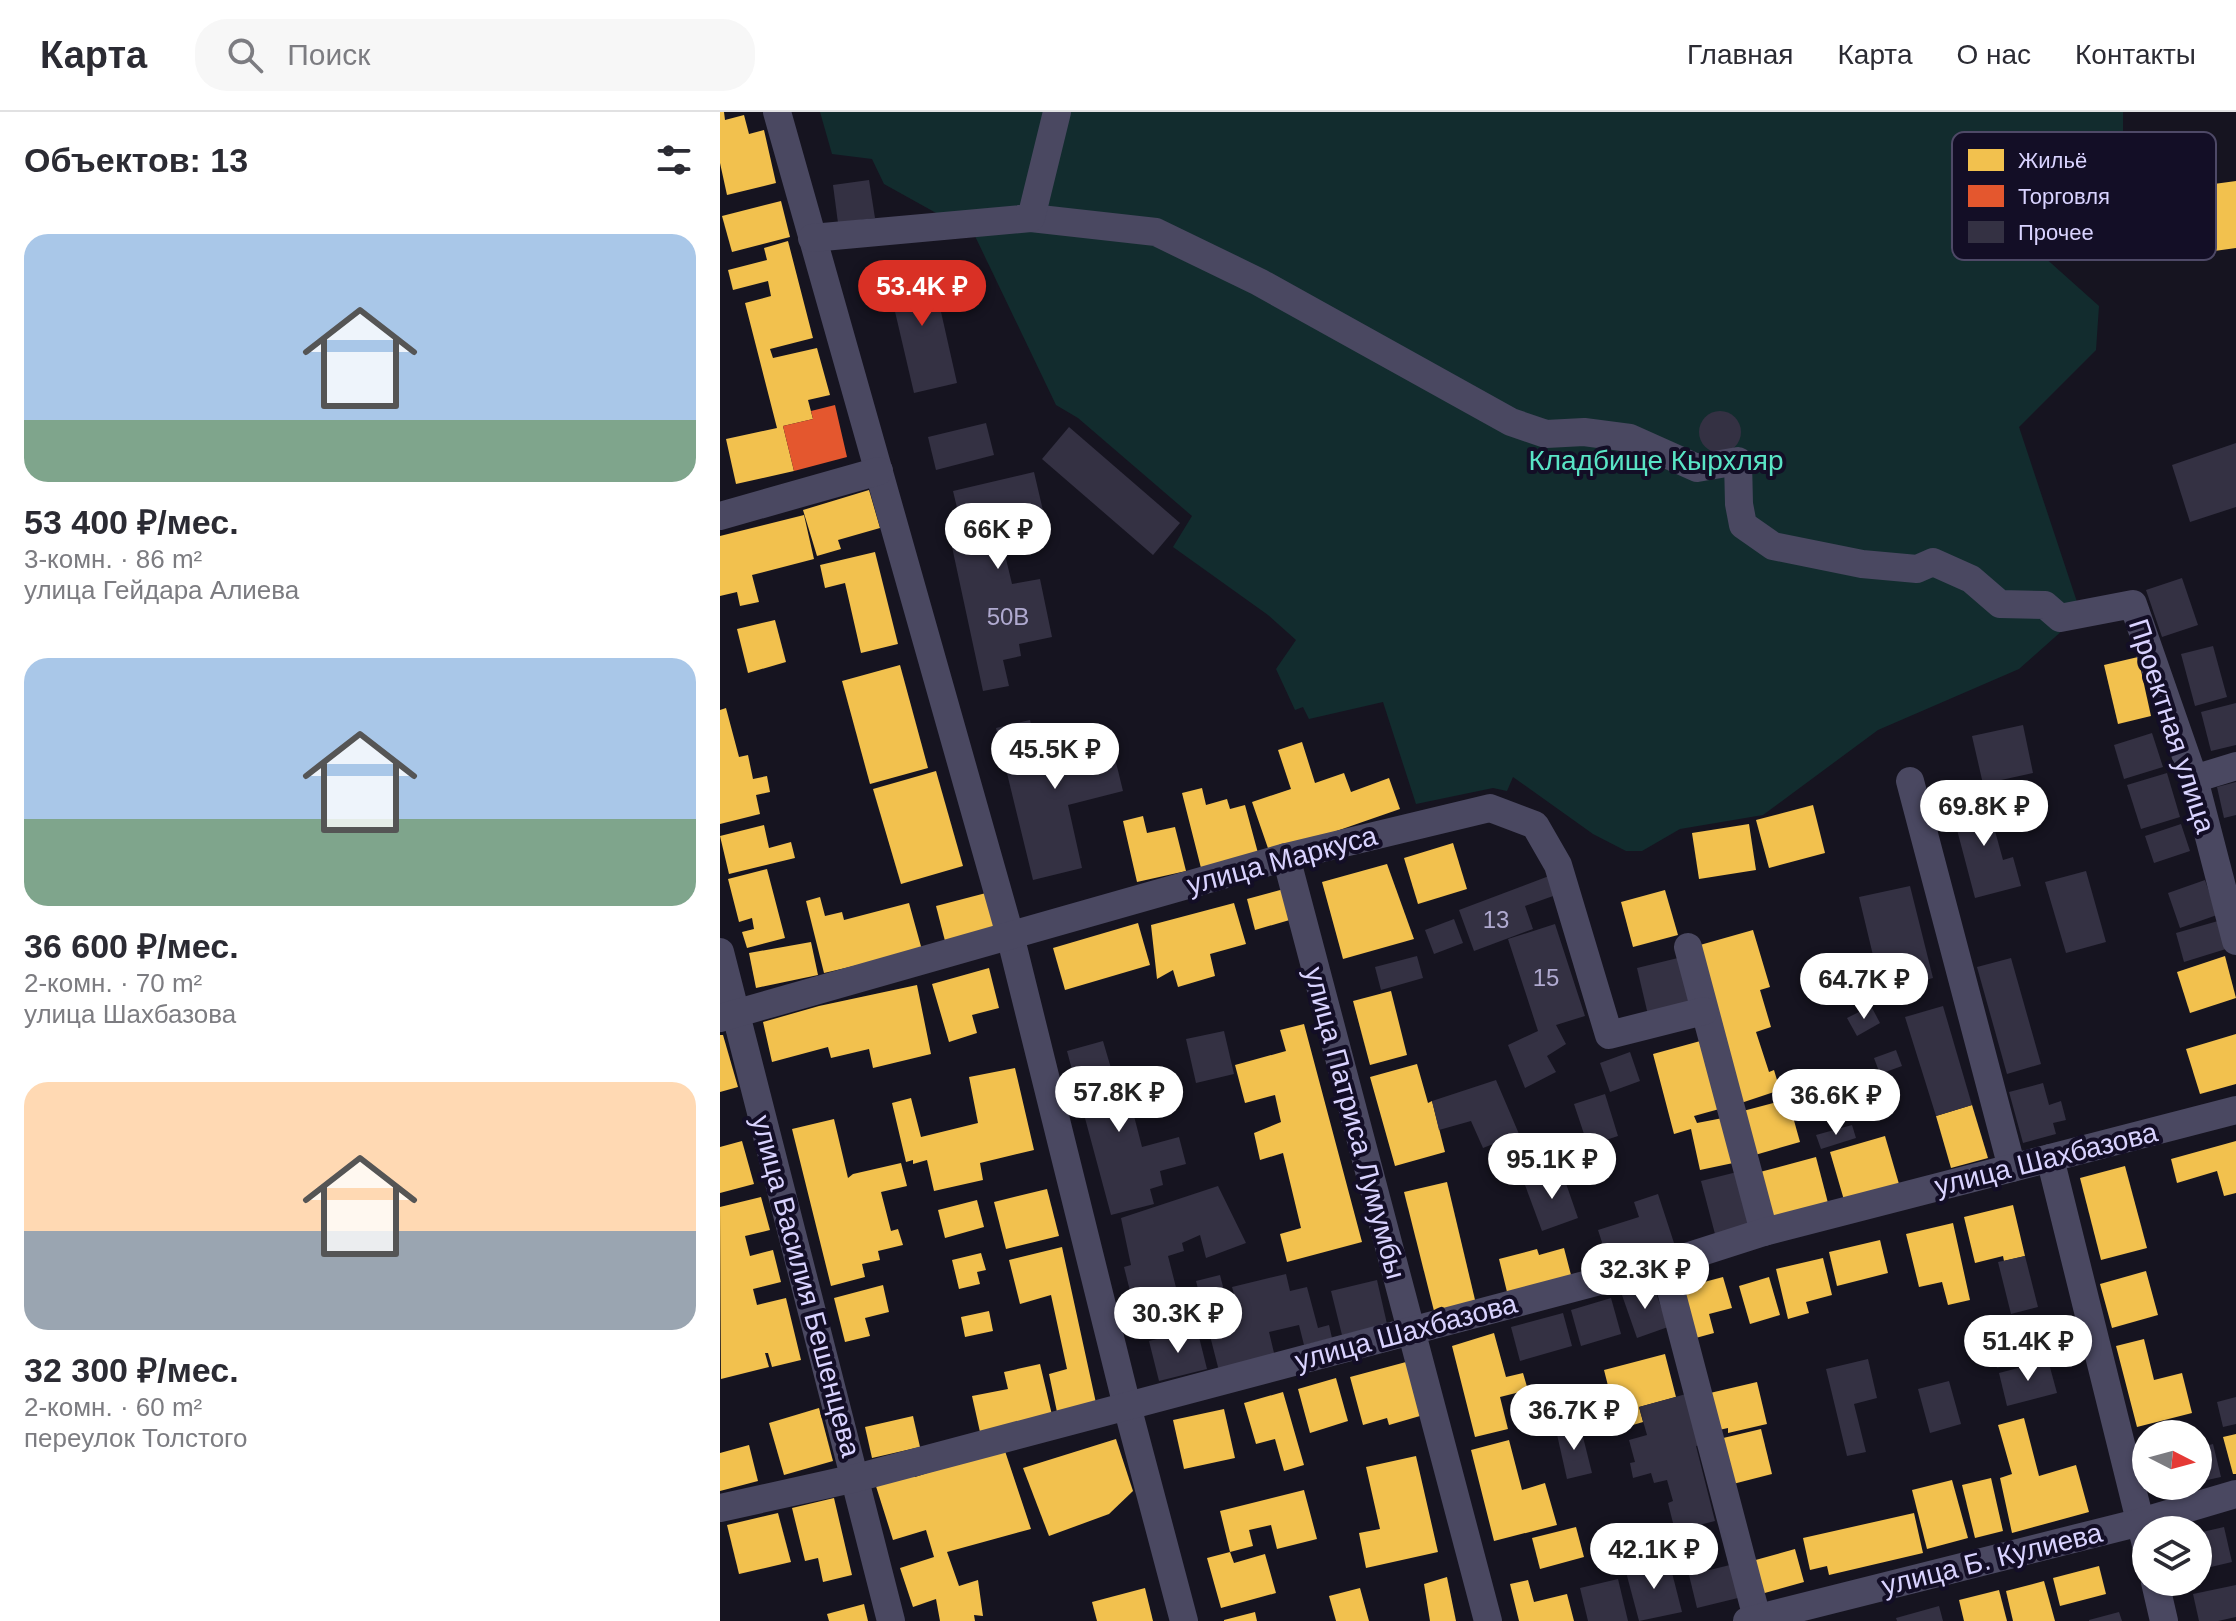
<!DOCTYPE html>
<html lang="ru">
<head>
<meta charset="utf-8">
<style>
  body { margin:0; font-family:Arial,sans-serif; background:#f7f7f7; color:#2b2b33; height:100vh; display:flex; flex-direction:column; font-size:30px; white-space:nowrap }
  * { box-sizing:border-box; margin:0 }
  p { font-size:26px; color:#7c7c81 }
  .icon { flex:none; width:44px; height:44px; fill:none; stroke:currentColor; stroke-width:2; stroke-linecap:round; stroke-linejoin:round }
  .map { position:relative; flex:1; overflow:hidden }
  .details { display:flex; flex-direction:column; background:#fff; width:720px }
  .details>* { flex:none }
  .needle { width:52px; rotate:96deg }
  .fabs { position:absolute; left:1412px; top:1308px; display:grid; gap:16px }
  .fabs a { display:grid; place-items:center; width:80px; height:80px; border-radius:50%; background:#fff; box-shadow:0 2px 6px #0004; font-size:40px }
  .price { position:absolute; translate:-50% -68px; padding:0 18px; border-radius:28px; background:#fff; color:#222; font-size:26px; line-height:52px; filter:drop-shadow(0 2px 4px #0008) }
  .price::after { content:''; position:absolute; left:50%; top:48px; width:24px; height:18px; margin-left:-12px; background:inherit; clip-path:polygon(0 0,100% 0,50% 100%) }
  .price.current { background:#d93025; color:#fff }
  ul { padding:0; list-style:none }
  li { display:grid; align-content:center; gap:16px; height:424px; padding:0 24px }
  li span { display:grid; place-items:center; height:248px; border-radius:24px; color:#555 }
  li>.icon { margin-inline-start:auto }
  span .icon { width:144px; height:144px; fill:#fffc; stroke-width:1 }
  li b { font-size:34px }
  h2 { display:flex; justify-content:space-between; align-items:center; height:96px; padding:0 24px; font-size:34px }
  header { display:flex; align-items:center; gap:48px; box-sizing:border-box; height:112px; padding:0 40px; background:#fff; border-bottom:2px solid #e1e1e2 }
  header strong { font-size:38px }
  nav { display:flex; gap:44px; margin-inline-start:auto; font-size:28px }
  .search { width:560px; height:72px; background:#f7f7f7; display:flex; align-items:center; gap:20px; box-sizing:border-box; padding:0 28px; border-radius:32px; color:#7c7c81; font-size:30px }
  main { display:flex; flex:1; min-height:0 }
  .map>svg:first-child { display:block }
  .green { fill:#122c2e }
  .homes { fill:#f2c14e }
  .shops { fill:#e4572e }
  .building { fill:#343143 }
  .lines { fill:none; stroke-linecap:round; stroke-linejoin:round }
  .minor { stroke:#4a4861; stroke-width:28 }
  .labels { text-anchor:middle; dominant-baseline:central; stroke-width:8; stroke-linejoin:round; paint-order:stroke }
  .number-label { font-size:24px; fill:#b0aad0 }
  .park-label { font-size:28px; fill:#59e5c5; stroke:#130e26 }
  .street-label { font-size:28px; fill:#d9d3ff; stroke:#130e26 }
  .key { fill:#130e26; stroke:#4e4967; stroke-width:2 }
  .key-label { font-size:22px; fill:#d9d3ff }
</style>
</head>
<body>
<header>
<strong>Карта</strong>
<div class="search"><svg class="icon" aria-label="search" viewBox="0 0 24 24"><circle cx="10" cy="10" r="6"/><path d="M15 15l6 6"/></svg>Поиск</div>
<nav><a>Главная</a><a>Карта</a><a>О нас</a><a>Контакты</a></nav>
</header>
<main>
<section class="details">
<h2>Объектов: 13<svg class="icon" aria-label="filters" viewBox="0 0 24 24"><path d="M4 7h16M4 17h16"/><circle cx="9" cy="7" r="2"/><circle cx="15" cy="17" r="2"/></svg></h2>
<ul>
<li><span style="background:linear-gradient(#a9c7e8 75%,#7fa58c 0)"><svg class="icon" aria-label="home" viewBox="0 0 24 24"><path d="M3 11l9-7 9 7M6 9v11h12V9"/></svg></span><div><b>53 400 ₽/мес.</b><p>3-комн. · 86 m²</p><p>улица Гейдара Алиева</p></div></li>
<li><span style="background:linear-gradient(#a9c7e8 65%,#7fa58c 0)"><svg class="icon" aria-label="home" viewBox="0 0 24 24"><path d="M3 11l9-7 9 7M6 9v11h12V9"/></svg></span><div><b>36 600 ₽/мес.</b><p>2-комн. · 70 m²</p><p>улица Шахбазова</p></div></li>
<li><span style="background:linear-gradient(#ffd9b3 60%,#9aa5b1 0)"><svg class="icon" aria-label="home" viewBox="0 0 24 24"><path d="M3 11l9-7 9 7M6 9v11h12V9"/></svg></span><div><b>32 300 ₽/мес.</b><p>2-комн. · 60 m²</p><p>переулок Толстого</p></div></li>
</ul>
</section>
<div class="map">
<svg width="1516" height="1509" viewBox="0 0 1516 1509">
  <rect width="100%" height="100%" fill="#161420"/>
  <polygon class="green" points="100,0 1403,0 1403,56 1237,67 1379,194 1376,238 1299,315 1361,502 1299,557 1158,618 1043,703 960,717 922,739 906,739 873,722 793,665 787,679 773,676 696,692 663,590 589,607 583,595 575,598 556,557 576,528 548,503 453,435 472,404 358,306 336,293 254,122 164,72 152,47 112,42"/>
  <g class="homes">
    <polygon points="0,0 4,0 5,8 24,3 29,22 44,18 56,71 7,83 0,51"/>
    <polygon points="1516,69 1516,136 1444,146 1435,80"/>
    <polygon points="61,89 70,125 12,140 2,104"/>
    <polygon points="68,129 93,226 50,237 53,246 97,236 110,283 88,288 93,307 63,314 74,359 16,372 6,327 57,316 25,191 51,184 48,169 13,178 8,158 47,148 44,136"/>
    <polygon points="149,378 160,416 118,428 121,437 97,444 83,398"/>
    <polygon points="84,403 94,447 32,463 39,490 20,494 17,480 0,484 0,424"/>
    <polygon points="155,440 178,532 141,541 125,471 105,476 100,453"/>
    <polygon points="55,508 66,550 28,561 17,517"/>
    <polygon points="1418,545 1431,604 1398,612 1384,553"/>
    <polygon points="180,553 208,656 150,672 122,569"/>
    <polygon points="6,596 19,645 28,643 33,667 47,664 50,680 36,683 40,702 0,712 0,598"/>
    <polygon points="582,630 595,671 624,661 631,680 669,666 680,697 550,742 532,690 571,677 558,638"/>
    <polygon points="216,659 243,754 181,772 153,677"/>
    <polygon points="482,676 486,693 507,687 510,697 525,693 538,741 481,756 462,681"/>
    <polygon points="1093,693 1105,741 1049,756 1036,708"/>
    <polygon points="423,704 427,721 455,715 466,759 417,770 403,709"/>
    <polygon points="1029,712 1036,758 979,767 972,721"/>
    <polygon points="44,713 49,736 71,730 75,746 9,762 0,724"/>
    <polygon points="733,731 747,777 698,792 684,746"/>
    <polygon points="667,752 694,827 623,847 602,770"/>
    <polygon points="47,757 65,826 27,836 22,820 34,817 32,806 19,810 8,767"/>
    <polygon points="564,777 573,807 535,818 527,787"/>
    <polygon points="945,778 958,823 913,835 901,790"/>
    <polygon points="266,781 276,814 225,829 216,794"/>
    <polygon points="100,785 105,804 122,800 124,808 189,791 202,838 104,861 86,789"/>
    <polygon points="514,791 526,832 490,842 495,864 458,875 453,858 437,867 431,813"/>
    <polygon points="418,811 430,853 345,878 333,836"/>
    <polygon points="1033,818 1050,875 1040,878 1051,915 1036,920 1049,960 1054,958 1060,978 1018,992 980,833"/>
    <polygon points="91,830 98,863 36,876 29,841"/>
    <polygon points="1505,844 1516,886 1470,901 1457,860"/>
    <polygon points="269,856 279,896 252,903 257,921 229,930 212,872"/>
    <polygon points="197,873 211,942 153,956 149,937 111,946 108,935 52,950 43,910 99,894"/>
    <polygon points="671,879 687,943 650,953 633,889"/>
    <polygon points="584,912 642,1130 567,1150 560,1122 581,1116 563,1041 540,1048 534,1021 561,1010 555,983 525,991 515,953 566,939 560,918"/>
    <polygon points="1516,922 1516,972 1480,982 1466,937"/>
    <polygon points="0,923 3,923 18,975 0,980"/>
    <polygon points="984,928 1003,996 974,1004 977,1011 1008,1005 1018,1050 980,1058 971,1017 954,1022 933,942"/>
    <polygon points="697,952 708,991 712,989 725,1040 675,1054 650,965"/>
    <polygon points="295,956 314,1038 260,1051 263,1068 214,1079 207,1048 193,1052 193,1048 186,1050 172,991 191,986 201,1025 258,1011 249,965"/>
    <polygon points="1068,987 1080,1030 1035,1043 1023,999"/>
    <polygon points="1252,993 1268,1046 1231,1056 1216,1004"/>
    <polygon points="114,1007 128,1066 133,1062 181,1051 187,1074 161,1080 171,1119 178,1117 183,1133 158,1139 160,1148 142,1152 145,1165 111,1174 72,1017"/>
    <polygon points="1165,1024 1179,1072 1124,1088 1110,1040"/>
    <polygon points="22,1029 34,1072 0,1081 0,1035"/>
    <polygon points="1516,1029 1516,1081 1504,1084 1497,1059 1457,1071 1451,1047"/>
    <polygon points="1096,1045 1108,1091 1052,1106 1040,1060"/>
    <polygon points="1405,1054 1427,1136 1381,1148 1360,1066"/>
    <polygon points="727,1070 756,1192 715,1203 684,1080"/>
    <polygon points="327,1077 339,1124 286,1137 274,1090"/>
    <polygon points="41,1085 50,1118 25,1124 30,1144 53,1138 61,1170 33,1177 37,1193 66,1186 81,1248 52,1255 48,1241 45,1241 49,1255 1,1267 0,1095"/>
    <polygon points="257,1088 264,1115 225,1126 218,1098"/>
    <polygon points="1293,1093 1305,1144 1284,1149 1283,1144 1255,1151 1244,1105"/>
    <polygon points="1233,1111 1250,1188 1228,1193 1222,1170 1199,1175 1186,1122"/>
    <polygon points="1160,1128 1168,1161 1117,1174 1109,1140"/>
    <polygon points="342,1135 376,1291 337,1300 329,1262 347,1257 331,1183 300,1192 289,1148"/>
    <polygon points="844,1136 851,1163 787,1180 779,1147 817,1137 819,1143"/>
    <polygon points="261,1141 266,1158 257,1160 260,1172 239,1177 232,1148"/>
    <polygon points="1103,1146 1112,1183 1086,1190 1089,1201 1068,1207 1056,1157"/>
    <polygon points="1426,1159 1438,1203 1392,1216 1380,1172"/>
    <polygon points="1003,1165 1012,1196 989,1202 994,1221 972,1227 958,1177"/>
    <polygon points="1049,1165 1060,1203 1030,1212 1019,1174"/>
    <polygon points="163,1173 169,1200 145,1206 150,1224 125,1230 114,1186"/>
    <polygon points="269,1199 273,1219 245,1225 241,1205"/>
    <polygon points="774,1221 786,1265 803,1261 808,1278 780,1285 788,1317 755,1325 732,1234"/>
    <polygon points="1424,1227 1434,1268 1462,1261 1472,1301 1417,1315 1396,1234"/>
    <polygon points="945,1242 956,1285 919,1295 923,1310 899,1317 884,1258"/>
    <polygon points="686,1250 700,1304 669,1313 667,1306 643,1313 630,1265"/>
    <polygon points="320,1252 332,1303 260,1320 252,1284 288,1277 284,1260"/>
    <polygon points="616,1266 628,1309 590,1321 578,1277"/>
    <polygon points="1037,1270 1047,1312 1008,1321 1008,1316 999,1318 990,1281"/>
    <polygon points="563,1280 584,1353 564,1359 555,1327 536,1332 524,1291"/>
    <polygon points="99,1296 113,1349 64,1363 49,1311"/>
    <polygon points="504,1297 515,1346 464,1357 453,1308"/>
    <polygon points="193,1304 200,1335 152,1346 145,1315"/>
    <polygon points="1304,1306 1319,1364 1356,1353 1369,1400 1292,1421 1280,1366 1292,1362 1278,1313"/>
    <polygon points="1041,1317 1052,1362 1009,1373 999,1327"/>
    <polygon points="1516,1322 1516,1362 1513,1362 1503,1325"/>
    <polygon points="396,1327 413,1379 389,1402 329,1424 303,1356"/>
    <polygon points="789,1328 802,1378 825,1371 837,1413 774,1429 751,1338"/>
    <polygon points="29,1333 38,1369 0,1379 0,1341"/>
    <polygon points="284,1336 311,1417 227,1440 239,1474 258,1468 263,1504 254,1503 255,1509 220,1509 216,1487 193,1495 180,1456 214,1445 206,1418 173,1428 154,1368 191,1356 195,1365"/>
    <polygon points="696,1344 718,1440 646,1456 639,1421 660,1417 646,1355"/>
    <polygon points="1271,1366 1283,1419 1255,1426 1242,1373"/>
    <polygon points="1232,1368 1248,1426 1207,1437 1192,1378"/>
    <polygon points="584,1378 597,1427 557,1437 551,1413 529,1418 533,1434 510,1440 500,1399"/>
    <polygon points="114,1386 132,1463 103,1470 98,1446 85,1449 72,1396"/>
    <polygon points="58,1401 71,1450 19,1462 7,1413"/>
    <polygon points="1194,1401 1203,1441 1109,1463 1107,1454 1090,1458 1083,1426"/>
    <polygon points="856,1415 864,1445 820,1457 812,1426"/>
    <polygon points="1075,1437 1084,1470 1041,1482 1032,1449"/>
    <polygon points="510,1440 514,1451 545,1442 556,1481 501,1496 487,1446"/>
    <polygon points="1379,1454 1386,1482 1340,1494 1333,1466"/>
    <polygon points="727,1465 736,1509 710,1509 704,1472"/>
    <polygon points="808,1468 814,1490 847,1482 854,1509 799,1509 790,1472"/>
    <polygon points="1324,1469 1335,1509 1293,1509 1286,1479"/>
    <polygon points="425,1476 433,1509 377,1509 372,1490"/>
    <polygon points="640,1476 649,1509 616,1509 609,1484"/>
    <polygon points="1279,1478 1287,1509 1244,1509 1239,1488"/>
    <polygon points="144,1492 148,1509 109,1509 107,1502"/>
    <polygon points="535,1500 537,1509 504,1509 504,1508"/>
  </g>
  <polygon class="shops" points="115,293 127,345 74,359 63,314 93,307 91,299"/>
  <g class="building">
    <polygon points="149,68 155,106 118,111 113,73"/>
    <polygon points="210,151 237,271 194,281 166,161"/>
    <circle cx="1000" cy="320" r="21"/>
    <polygon points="266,311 274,343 216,358 208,325"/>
    <polygon points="349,315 460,411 433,443 322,347"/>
    <polygon points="1516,331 1516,395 1470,410 1452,353"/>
    <polygon points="314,360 328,420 282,430 292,472 320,467 332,525 299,532 301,544 283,548 289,574 263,579 226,407 239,404 233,379"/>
    <polygon points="1462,466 1478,513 1442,525 1426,478"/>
    <polygon points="1493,534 1507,585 1475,594 1461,542"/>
    <polygon points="1516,591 1516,633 1491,639 1481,600"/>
    <polygon points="310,608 316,634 388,618 403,679 348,693 362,756 313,768 276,616"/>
    <polygon points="1303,613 1313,661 1263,672 1252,624"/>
    <polygon points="1432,621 1443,655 1404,667 1394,633"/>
    <polygon points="1447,661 1460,705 1421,717 1407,673"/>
    <polygon points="1516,670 1516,703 1504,706 1497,675"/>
    <polygon points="1274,684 1282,717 1275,719 1283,748 1293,745 1301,774 1255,786 1231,695"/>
    <polygon points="1461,712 1470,739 1434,751 1425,724"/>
    <polygon points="1366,759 1386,830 1346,841 1325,770"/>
    <polygon points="829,764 836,783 805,794 813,817 754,839 739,798"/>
    <polygon points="1485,768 1497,803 1460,816 1448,781"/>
    <polygon points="1190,774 1213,866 1147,884 1142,864 1157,860 1139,785"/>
    <polygon points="734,807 743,831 714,842 705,818"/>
    <polygon points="1498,809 1506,837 1464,850 1456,821"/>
    <polygon points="835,812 865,904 836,913 846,932 827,944 836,960 805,976 788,933 818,919 788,827"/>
    <polygon points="697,844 703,866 661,878 655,855"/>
    <polygon points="962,845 974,896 929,907 917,856"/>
    <polygon points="1291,846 1321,952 1287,962 1257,855"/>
    <polygon points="1151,894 1160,911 1137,924 1127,906"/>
    <polygon points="1223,894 1252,993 1216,1004 1185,905"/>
    <polygon points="504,919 514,962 476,971 466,927"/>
    <polygon points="383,929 398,980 407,977 422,1035 459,1025 466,1052 440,1059 443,1073 430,1077 434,1092 391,1103 347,939"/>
    <polygon points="1176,938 1182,954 1160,962 1154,946"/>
    <polygon points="910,940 920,969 890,980 880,951"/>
    <polygon points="776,968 799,1022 763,1036 751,1009 719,1018 712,989"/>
    <polygon points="1323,971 1329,993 1341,989 1346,1008 1333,1011 1336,1022 1303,1031 1289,980"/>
    <polygon points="885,982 898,1024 868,1034 854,992"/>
    <polygon points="1132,1013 1136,1026 1101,1037 1096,1023"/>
    <polygon points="1021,1059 1035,1111 995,1122 981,1069"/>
    <polygon points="842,1060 858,1106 822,1119 805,1073"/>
    <polygon points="498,1074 526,1131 486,1146 480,1123 462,1131 464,1139 448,1144 461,1195 417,1207 404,1155 411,1153 401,1106"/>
    <polygon points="938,1082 955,1134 890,1155 878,1118 919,1105 914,1090"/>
    <polygon points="1305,1144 1318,1195 1291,1202 1278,1150"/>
    <polygon points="566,1162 570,1179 587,1175 598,1216 609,1213 612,1226 584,1233 579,1213 549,1220 555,1245 499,1259 476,1169 500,1163 509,1198 518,1196 512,1175"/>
    <polygon points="657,1168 667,1212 622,1223 611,1179"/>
    <polygon points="933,1172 948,1215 917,1226 902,1183"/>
    <polygon points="891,1186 901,1222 861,1234 851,1198"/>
    <polygon points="843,1201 852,1234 800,1249 791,1215"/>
    <polygon points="1318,1204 1329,1242 1277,1256 1266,1218"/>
    <polygon points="477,1217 487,1257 439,1269 429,1229"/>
    <polygon points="1148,1247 1157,1286 1134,1292 1146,1340 1127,1344 1106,1257"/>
    <polygon points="1328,1248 1337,1281 1287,1294 1279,1261"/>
    <polygon points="1229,1269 1241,1312 1210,1321 1198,1277"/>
    <polygon points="966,1282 980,1333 976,1334 995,1409 955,1419 948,1391 953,1389 947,1368 934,1371 931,1361 913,1366 910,1351 915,1350 909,1328 927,1323 919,1295"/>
    <polygon points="1516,1285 1516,1312 1503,1315 1497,1290"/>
    <polygon points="860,1313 872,1361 847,1367 836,1318"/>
    <polygon points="1493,1332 1501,1365 1478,1370 1478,1336"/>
    <polygon points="1504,1415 1512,1450 1478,1458 1478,1421"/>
    <polygon points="949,1449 962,1500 919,1509 906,1460"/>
    <polygon points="1010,1453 1018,1486 977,1496 969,1463"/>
    <polygon points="898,1467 908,1509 868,1509 860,1476"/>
    <polygon points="1516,1473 1516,1505 1498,1509 1479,1509 1473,1482"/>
    <polygon points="1219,1494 1223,1509 1177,1509 1176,1506"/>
    <polygon points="1399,1500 1402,1509 1369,1509 1369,1508"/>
  </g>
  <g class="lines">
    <g class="minor">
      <polyline points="57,0 290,823 407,1294 464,1509"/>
      <polyline points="311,106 436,120 539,170 791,310 826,322 864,320 910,326 977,356 1018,349 1019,392 1023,413 1053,434 1142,452 1197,457 1213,450 1251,467 1280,492 1325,493 1340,506 1413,492 1474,667 1516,829"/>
      <polyline points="92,126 311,106 337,0"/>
      <polyline points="0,404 159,359"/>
      <polyline points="1474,667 1516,654"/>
      <polyline points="1190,669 1292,1056"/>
      <polyline points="566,745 768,1509"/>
      <polyline points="968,835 1044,1120"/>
      <polyline points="0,840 171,1509"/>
      <polyline points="0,906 566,745 770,696 815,713 838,753 889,923 984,899"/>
      <polyline points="1330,1046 1426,1433"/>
      <polyline points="944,1152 1037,1506"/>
      <polyline points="0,1396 136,1366 944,1152 1044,1120 1516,998"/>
      <polyline points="1435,1470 1444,1509"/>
      <polyline points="1027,1509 1421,1410 1516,1382"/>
    </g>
  </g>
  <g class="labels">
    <g class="number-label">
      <text x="288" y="504">50В</text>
      <text x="776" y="807">13</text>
      <text x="826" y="865">15</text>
    </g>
    <g class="park-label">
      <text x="936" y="348">Кладбище Кырхляр</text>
    </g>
    <g class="street-label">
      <text transform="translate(1452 614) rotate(72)">Проектная улица</text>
      <text transform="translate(562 748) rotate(-15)">улица Маркуса</text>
      <text transform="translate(635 1011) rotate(75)">улица Патриса Лумумбы</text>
      <text transform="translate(1326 1047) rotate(-14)">улица Шахбазова</text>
      <text transform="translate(86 1174) rotate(75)">улица Василия Бешенцева</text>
      <text transform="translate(686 1220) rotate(-15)">улица Шахбазова</text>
      <text transform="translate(1272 1447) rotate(-14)">улица Б. Кулиева</text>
    </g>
  </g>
  <rect x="1232" y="20" width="264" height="128" rx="12" class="key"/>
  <rect x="1248" y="37" width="36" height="22" fill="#f2c14e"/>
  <rect x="1248" y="73" width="36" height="22" fill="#e4572e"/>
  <rect x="1248" y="109" width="36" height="22" fill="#343143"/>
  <g class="key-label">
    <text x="1298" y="56">Жильё</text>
    <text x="1298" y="92">Торговля</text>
    <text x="1298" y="128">Прочее</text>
  </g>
</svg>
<div class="fabs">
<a><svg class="needle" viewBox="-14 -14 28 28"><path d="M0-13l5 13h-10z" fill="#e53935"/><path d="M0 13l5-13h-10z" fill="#7c7c81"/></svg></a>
<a><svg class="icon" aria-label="layers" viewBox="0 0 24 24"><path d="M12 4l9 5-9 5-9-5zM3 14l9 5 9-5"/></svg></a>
</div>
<b class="price current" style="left:202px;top:216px">53.4K ₽</b>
<b class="price" style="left:278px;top:459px">66K ₽</b>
<b class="price" style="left:335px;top:679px">45.5K ₽</b>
<b class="price" style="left:1264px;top:736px">69.8K ₽</b>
<b class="price" style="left:1144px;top:909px">64.7K ₽</b>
<b class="price" style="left:399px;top:1022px">57.8K ₽</b>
<b class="price" style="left:1116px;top:1025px">36.6K ₽</b>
<b class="price" style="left:832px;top:1089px">95.1K ₽</b>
<b class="price" style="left:925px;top:1199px">32.3K ₽</b>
<b class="price" style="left:458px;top:1243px">30.3K ₽</b>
<b class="price" style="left:1308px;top:1271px">51.4K ₽</b>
<b class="price" style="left:854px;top:1340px">36.7K ₽</b>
<b class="price" style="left:934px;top:1479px">42.1K ₽</b>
</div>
</main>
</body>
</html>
